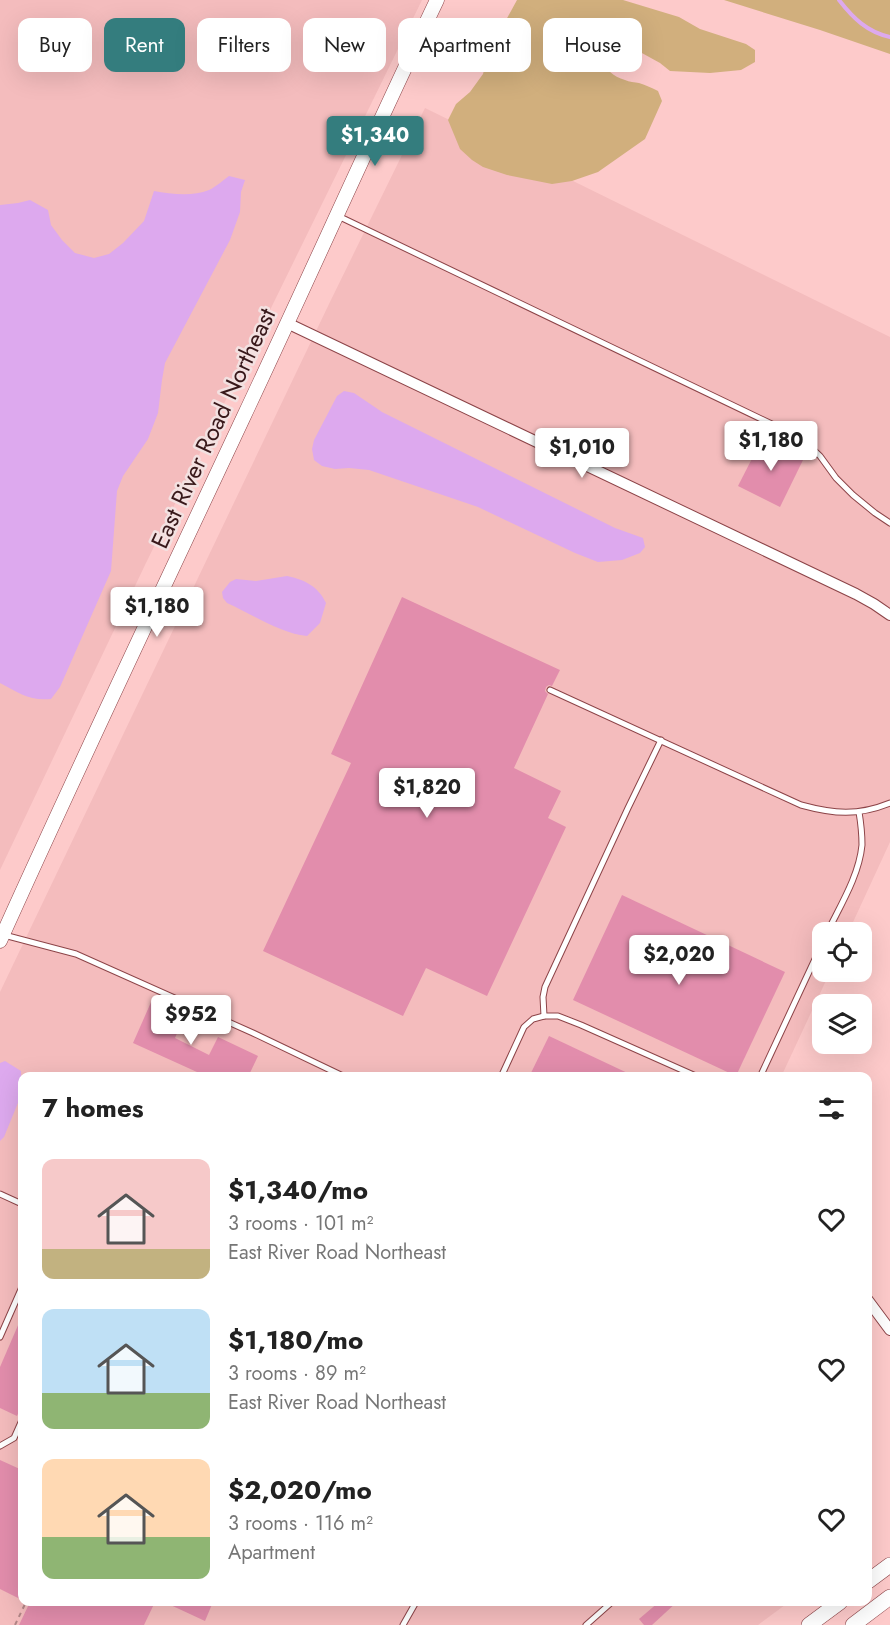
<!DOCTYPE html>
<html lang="en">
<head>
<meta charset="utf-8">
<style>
  body { margin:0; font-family:Jost,sans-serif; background:#f2f2f2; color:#222; height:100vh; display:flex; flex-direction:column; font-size:22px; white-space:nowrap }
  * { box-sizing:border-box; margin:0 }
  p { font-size:20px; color:#767676 }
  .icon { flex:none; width:33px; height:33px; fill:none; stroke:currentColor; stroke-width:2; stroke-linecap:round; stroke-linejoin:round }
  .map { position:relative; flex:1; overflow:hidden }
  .side { position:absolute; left:18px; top:1072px; width:854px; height:534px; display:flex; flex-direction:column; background:#fff; border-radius:12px; box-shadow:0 6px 24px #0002 }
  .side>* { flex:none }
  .banner { position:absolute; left:18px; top:18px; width:855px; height:54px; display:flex; gap:12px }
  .fabs { position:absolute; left:812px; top:922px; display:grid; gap:12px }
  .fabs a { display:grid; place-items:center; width:60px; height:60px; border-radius:12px; background:#fff; box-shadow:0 6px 24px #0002; font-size:30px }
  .price { position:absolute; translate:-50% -51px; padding:0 14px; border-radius:6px; background:#fff; color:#222; font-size:20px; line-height:39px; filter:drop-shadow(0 2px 3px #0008) }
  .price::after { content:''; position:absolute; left:50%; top:36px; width:18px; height:14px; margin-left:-9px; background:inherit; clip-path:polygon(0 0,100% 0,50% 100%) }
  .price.selected { background:#347d7e; color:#fff }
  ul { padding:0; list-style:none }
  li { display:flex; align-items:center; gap:18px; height:150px; padding:0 24px }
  li span { display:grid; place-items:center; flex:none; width:168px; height:120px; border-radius:12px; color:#555 }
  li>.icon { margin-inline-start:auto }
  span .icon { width:72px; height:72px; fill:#fffc; stroke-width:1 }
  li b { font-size:26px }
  h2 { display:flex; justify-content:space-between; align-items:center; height:72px; padding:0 24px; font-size:26px }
  .pill { padding:0 21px; border-radius:12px; background:#fff; box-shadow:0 6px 24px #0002; font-size:21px; line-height:54px }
  .pill.selected { background:#347d7e; color:#fff }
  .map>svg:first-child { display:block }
  .built { fill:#f4bcbd }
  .green { fill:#d1af7d }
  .water { fill:#dda9ee }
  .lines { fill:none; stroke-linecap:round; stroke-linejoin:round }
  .stream { stroke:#dda9ee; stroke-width:4 }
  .building { fill:#e28dac }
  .lane-casing { stroke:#8c4448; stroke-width:7 }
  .street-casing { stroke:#8c4448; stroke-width:12 }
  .secondary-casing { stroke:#8c4448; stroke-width:15 }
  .primary-casing { stroke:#8c4448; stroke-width:16 }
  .path { stroke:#b28687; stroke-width:2; stroke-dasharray:4.5 4.5; stroke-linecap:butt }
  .lane { stroke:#fff; stroke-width:5 }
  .street { stroke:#fff; stroke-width:10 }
  .secondary { stroke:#fff; stroke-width:14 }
  .primary { stroke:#fff; stroke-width:15 }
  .labels { text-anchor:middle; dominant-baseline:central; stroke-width:5; stroke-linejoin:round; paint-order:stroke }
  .street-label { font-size:24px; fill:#38181a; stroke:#f3e1e1 }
</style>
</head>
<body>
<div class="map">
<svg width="890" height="1625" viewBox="0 0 890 1625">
  <rect width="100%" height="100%" fill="#fdcaca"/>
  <g class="built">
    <polygon points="0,0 422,0 145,565 0,870"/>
    <polygon points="425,108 890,337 890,842 848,933 822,933 822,972 830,972 781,1077 22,1077 22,1602 789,1602 758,1625 0,1625 0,992 329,304"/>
  </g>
  <g class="green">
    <path d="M517,0h106l56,17 21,12 46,15 9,6v12l-14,8 -31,3 -40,-2 -10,-8 -29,-16 -14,-2 -9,2c-10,15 1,29 17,33 4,2 10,2 14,3 7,2 13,5 19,8l4,10 -17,38 -47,33 -26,9 -20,3 -45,-9 -24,-8 -11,-7 -12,-11 -12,-29 8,-16 14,-12 13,-18 6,-23z"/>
    <polygon points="724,0 890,0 890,54 820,30"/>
  </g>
  <g class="water">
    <path d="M229,176l16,4 -4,12 -1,20 -10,28 -65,123 -3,17 -4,33 -10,26 -25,37 -6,15 -6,80 -51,116 -9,12c-22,2 -32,-6 -51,-16v-478l18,-2 12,-3 18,10 3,15 11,15 13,13 19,5 15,-4 14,-11 21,-22 10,-30c17,3 38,6 55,-1 7,-3 14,-10 20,-14z"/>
    <polygon points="344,391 354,393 382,412 615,528 643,538 645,547 640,553 622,560 598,562 575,553 478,507 369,470 349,468 335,469 322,466 314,460 312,449 314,440 337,396"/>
    <path d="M287,576c18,4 31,10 39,27l-6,20 -13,13c-28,-3 -55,-22 -80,-33l-4,-5 -1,-6 8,-10 6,-3 20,2z"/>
    <polygon points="5,1061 21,1071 22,1093 4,1137 0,1141 0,1063"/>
  </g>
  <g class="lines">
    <path class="stream" d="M839,0c14,18 28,32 51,37"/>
  </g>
  <g class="building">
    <polygon points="763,437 804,458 780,507 738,486"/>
    <polygon points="402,597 560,670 552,686 549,685 546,687 545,691 548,694 514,768 561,791 548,818 566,827 487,996 426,968 403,1016 263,951 351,763 331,754"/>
    <polygon points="622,895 785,972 736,1076 573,1000"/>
    <polygon points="152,1000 185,1015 175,1038 209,1055 218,1037 258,1056 248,1077 208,1077 133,1043"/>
    <polygon points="549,1036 636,1077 529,1077"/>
    <polygon points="22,1316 22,1405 17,1416 0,1408 0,1367"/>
    <polygon points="0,1460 22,1470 22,1600 0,1589"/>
    <polygon points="30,1602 155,1602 144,1625 19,1625"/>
    <polygon points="164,1602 213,1602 205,1621"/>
    <polygon points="659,1602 677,1602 652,1625 644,1625 639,1619"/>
  </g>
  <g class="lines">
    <defs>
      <g id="lane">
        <polyline points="338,216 801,438 820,456 836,478 853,495 875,513 890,523"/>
        <path d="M550,690l251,115c33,9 57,11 89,-2"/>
        <path d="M827,933c13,-27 32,-57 35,-88 0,-11 -1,-21 -3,-33"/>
        <polyline points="4,935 76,954 253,1033 345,1077"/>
        <polyline points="544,1016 543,997 545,987 628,808 661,740"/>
        <polyline points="501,1077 524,1027 533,1019 544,1016 558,1016 581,1025 698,1077"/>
        <polyline points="760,1077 822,944"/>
        <polyline points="0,1194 22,1204"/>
        <polyline points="0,1337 22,1287"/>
        <polyline points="0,1446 14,1438 22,1420"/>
        <polyline points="403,1625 416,1602"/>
        <polyline points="586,1625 612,1602"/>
      </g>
      <g id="street">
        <polyline points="287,323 856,594 874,604 890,615"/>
        <polyline points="867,1299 890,1330"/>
      </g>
      <path id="secondary" d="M0,941c79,-176 162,-350 244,-525 65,-138 127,-278 193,-416"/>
      <g id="primary">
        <polyline points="867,1582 890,1565"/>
        <polyline points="809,1625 840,1602"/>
        <polyline points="853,1625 890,1597"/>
      </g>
    </defs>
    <use href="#lane" class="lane-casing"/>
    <use href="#street" class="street-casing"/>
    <use href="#secondary" class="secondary-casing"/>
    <use href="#primary" class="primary-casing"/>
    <polyline class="path" points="15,1625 26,1602"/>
    <use href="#lane" class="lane"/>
    <use href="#street" class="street"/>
    <use href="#secondary" class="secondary"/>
    <use href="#primary" class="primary"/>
  </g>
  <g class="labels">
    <g class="street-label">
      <text transform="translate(213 428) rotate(-65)">East River Road Northeast</text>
    </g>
  </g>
</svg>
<div class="fabs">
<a><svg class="icon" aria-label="locate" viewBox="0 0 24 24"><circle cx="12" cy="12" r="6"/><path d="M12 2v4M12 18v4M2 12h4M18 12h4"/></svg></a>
<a><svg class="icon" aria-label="layers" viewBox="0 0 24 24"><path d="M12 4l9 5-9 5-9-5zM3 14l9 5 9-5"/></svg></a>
</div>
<b class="price selected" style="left:375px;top:167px">$1,340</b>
<b class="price" style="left:771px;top:472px">$1,180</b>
<b class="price" style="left:582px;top:479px">$1,010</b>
<b class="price" style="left:157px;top:638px">$1,180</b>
<b class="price" style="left:427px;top:819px">$1,820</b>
<b class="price" style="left:679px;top:986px">$2,020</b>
<b class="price" style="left:191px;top:1046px">$952</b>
<div class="banner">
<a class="pill">Buy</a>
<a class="pill selected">Rent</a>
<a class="pill">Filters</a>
<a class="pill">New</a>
<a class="pill">Apartment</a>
<a class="pill">House</a>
</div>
<section class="side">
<h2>7 homes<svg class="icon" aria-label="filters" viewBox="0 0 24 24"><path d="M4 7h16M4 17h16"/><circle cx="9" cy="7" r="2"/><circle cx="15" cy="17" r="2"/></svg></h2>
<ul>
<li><span style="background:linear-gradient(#f6c9c9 75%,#c2b280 0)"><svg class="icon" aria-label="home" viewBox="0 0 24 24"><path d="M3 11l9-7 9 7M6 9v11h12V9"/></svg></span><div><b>$1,340/mo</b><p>3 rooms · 101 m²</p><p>East River Road Northeast</p></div><svg class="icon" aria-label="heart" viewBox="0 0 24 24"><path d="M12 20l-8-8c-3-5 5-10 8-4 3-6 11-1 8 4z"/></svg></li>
<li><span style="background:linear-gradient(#bfe0f5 70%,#8fb573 0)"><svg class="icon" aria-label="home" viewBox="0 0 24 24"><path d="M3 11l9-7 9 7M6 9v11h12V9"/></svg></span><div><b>$1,180/mo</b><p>3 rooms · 89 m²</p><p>East River Road Northeast</p></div><svg class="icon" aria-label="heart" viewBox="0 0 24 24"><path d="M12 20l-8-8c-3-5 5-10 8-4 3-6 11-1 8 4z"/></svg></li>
<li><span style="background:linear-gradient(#ffd9b3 65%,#8fb573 0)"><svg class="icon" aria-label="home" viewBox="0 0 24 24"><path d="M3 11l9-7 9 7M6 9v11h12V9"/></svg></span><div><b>$2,020/mo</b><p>3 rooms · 116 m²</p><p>Apartment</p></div><svg class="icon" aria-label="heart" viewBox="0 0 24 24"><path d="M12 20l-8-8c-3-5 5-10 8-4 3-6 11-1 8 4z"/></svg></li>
</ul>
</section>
</div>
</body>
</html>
